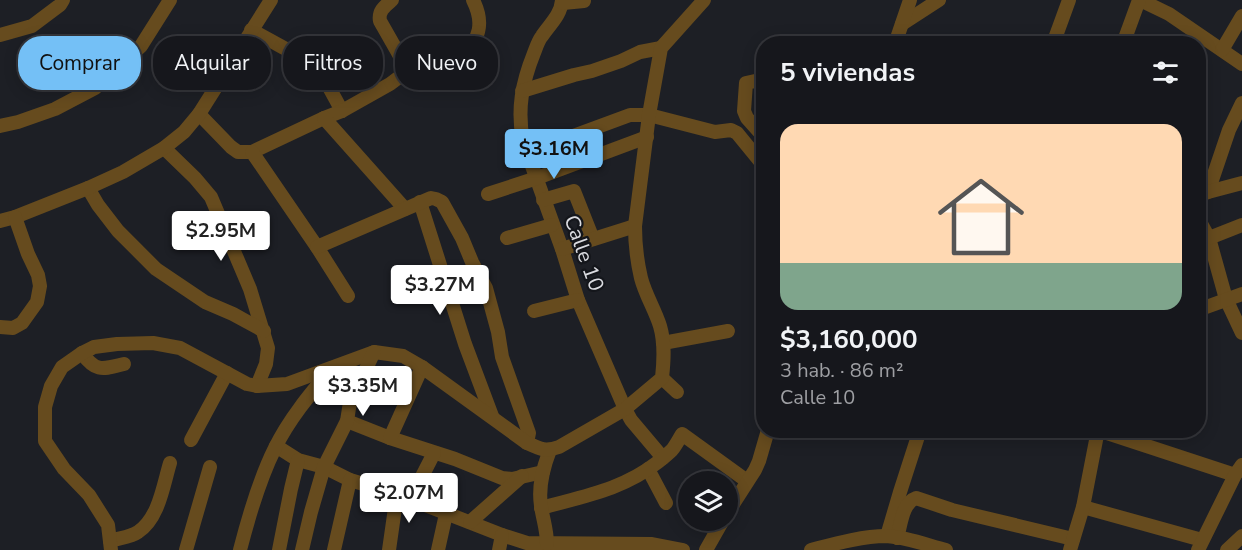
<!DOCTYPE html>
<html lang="es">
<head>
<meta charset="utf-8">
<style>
  body { margin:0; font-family:"Nunito Sans",sans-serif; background:#232429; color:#f1f3f6; height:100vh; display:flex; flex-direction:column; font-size:22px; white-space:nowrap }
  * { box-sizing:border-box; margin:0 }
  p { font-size:20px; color:#9e9fa3 }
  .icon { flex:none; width:33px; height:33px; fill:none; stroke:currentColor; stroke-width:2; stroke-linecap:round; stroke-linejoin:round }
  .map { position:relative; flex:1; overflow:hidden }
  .sheet { position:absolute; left:756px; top:36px; width:450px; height:402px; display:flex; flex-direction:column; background:#16171c; border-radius:24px; box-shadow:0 3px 15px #0003,0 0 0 2px #35363b }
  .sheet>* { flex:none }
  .banner { position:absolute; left:18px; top:36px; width:570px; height:54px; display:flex; gap:12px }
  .controls { position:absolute; left:678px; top:471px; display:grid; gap:12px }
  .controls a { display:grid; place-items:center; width:60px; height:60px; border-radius:50%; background:#16171c; box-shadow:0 3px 15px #0003,0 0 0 2px #35363b; font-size:30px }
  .price { position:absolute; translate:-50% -51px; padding:0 14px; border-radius:6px; background:#fff; color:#222; font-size:20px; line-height:39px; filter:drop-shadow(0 2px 3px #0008) }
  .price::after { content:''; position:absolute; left:50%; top:36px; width:18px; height:14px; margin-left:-9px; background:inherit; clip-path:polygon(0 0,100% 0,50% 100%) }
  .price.on { background:#74c0f6; color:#111 }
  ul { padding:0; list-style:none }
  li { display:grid; align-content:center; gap:12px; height:318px; padding:0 24px }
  li span { display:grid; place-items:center; height:186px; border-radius:18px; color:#555 }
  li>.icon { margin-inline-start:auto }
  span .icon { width:108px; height:108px; fill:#fffc; stroke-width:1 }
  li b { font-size:26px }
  h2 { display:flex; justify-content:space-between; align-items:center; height:72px; padding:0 24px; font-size:26px }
  .tag { padding:0 21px; border-radius:24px; background:#16171c; box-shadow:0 3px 15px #0003,0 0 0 2px #35363b; font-size:21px; line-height:54px }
  .tag.on { background:#74c0f6; color:#111 }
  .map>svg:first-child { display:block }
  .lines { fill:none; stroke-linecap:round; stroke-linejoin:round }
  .minor { stroke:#664b1e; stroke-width:14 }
  .labels { text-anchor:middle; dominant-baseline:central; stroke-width:4.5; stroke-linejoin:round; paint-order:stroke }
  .street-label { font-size:21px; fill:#dbdce1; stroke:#14161b }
</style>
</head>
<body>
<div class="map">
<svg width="1242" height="550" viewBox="0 0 1242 550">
  <rect width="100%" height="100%" fill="#1d1f25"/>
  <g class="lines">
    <g class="minor">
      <path d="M392,0c-7,6 -14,11 -12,21l25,44v5"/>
      <path d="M562,0c-1,15 -12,24 -20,36 -4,5 -6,12 -8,17 -12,30 -17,56 -11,88l39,108 16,51 47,109 6,11 32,38"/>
      <polyline points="1140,0 1169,14 1242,64"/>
      <polyline points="563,3 584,1"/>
      <polyline points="902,24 939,0"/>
      <polyline points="251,30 315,65 321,71 325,80 342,111"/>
      <polyline points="0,35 32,26 60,5 63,0"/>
      <polyline points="895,44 910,0"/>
      <polyline points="1053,44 1069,0"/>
      <polyline points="1123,44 1139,0"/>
      <polyline points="1222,50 1242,16"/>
      <path d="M405,70c11,2 23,3 33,0 10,-3 17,-8 24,-15 19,-16 22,-33 11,-55"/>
      <polyline points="764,79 746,83 744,111 747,118 764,137"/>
      <polyline points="522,91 574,75 592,71 621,61 640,52 661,48"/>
      <polyline points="199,114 231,147 238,152 252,152 324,118 342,111 390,84 402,75 405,70"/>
      <polyline points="324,118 405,209"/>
      <polyline points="0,126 18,122 55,109 95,88 141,46 170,0"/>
      <polyline points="164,148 195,178 211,197 250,289 268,348 266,364 257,386"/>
      <polyline points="252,152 317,247 348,296"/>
      <polyline points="527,153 630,115 649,115 715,132 731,130 737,133 764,166"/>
      <polyline points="88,188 98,205 118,231 156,269 205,302 233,314 264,331"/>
      <polyline points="1208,192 1229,130 1242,103"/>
      <polyline points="488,194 537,178 647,137"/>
      <polyline points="1198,196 1208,192 1242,183"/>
      <polyline points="543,200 574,191 593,239"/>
      <polyline points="420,202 465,344 492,416"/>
      <polyline points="1198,218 1209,238 1226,299 1242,333"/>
      <polyline points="0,221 15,217 88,188 123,172 164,148 184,132 199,114 271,0"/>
      <polyline points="507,238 552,225"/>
      <polyline points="1209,238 1242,225"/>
      <polyline points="317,247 431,198 436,199 442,202 462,238 472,262 486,288 498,332 502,357 529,433 527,443"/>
      <polyline points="562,249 635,226"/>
      <polyline points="1198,310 1242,294"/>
      <polyline points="534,311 578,300"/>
      <polyline points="0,327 13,328 22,323 37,302 40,286 38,275 28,254 15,217"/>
      <polyline points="663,343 728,331"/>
      <path d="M82,353c14,20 21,16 42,11"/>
      <polyline points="662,378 677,392"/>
      <polyline points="347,421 390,438 455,459 502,478 512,479 543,472"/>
      <polyline points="1098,430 1235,475"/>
      <polyline points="390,438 422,367"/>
      <polyline points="191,440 227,373"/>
      <polyline points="276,446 298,460 324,467 350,480 397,494 502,535 527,543 652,544 683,550"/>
      <polyline points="648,469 666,503"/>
      <polyline points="410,500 434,453"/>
      <polyline points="1083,507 1202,540"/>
      <path d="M541,508c43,-12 81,-18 117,-46 5,-4 10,-8 14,-12 4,-5 7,-11 10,-16l65,47"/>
      <polyline points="728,512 755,470 759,461 768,430"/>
      <polyline points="470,522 522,476"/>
      <polyline points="887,536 900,492 920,430"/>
      <path d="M897,538c4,-13 5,-35 19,-40l36,12 121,29"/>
      <path d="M110,541c9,-3 21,-4 28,-9 21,-14 25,-46 32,-69"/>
      <path d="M547,544c0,-14 -4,-24 -6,-38 -3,-20 2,-38 9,-56"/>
      <path d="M111,550l-3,-25 -19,-30 -25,-26 -19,-28v-34l6,-21 11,-19 20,-14 12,-6 23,-3 36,-1 27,5 67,36 10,2 30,-2 87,-32 29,4 19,11 105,76c13,6 18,9 32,4l66,-38 37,-31c2,-18 3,-35 -2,-52 -5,-16 -15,-32 -19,-48 -4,-17 -6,-35 -6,-52l14,-111 12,-67 43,-48"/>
      <polyline points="186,550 210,467"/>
      <path d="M240,550c9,-35 19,-70 35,-102 14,-29 36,-55 57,-80"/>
      <polyline points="279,550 291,489 298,460"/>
      <polyline points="302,550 311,512 324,467 347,421 350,402 374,352"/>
      <polyline points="334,550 350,480"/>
      <polyline points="389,550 397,494"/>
      <polyline points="438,550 446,514"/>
      <polyline points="499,550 502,535"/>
      <polyline points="706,550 723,520"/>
      <path d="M811,550c23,-6 51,-14 75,-14 20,1 41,9 60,14"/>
      <polyline points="1070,550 1083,507 1098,430"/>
      <polyline points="1198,550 1235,475 1242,465"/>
      <polyline points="1227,550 1242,536"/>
    </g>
  </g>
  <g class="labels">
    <g class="street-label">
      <text transform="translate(584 253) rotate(70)">Calle 10</text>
    </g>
  </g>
</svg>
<div class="controls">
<a><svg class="icon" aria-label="layers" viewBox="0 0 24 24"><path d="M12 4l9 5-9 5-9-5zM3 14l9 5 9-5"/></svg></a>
</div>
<b class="price on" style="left:554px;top:180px">$3.16M</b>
<b class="price" style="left:221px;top:262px">$2.95M</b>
<b class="price" style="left:440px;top:316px">$3.27M</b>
<b class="price" style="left:363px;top:417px">$3.35M</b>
<b class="price" style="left:409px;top:524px">$2.07M</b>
<div class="banner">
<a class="tag on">Comprar</a>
<a class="tag">Alquilar</a>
<a class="tag">Filtros</a>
<a class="tag">Nuevo</a>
</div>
<section class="sheet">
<h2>5 viviendas<svg class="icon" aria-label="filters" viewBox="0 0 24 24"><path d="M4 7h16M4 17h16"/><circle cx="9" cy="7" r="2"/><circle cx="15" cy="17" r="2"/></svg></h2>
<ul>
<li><span style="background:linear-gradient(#ffd9b3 75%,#7fa58c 0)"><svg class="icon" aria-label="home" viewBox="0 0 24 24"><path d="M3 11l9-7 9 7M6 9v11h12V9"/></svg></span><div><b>$3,160,000</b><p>3 hab. · 86 m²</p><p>Calle 10</p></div></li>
</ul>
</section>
</div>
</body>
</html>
